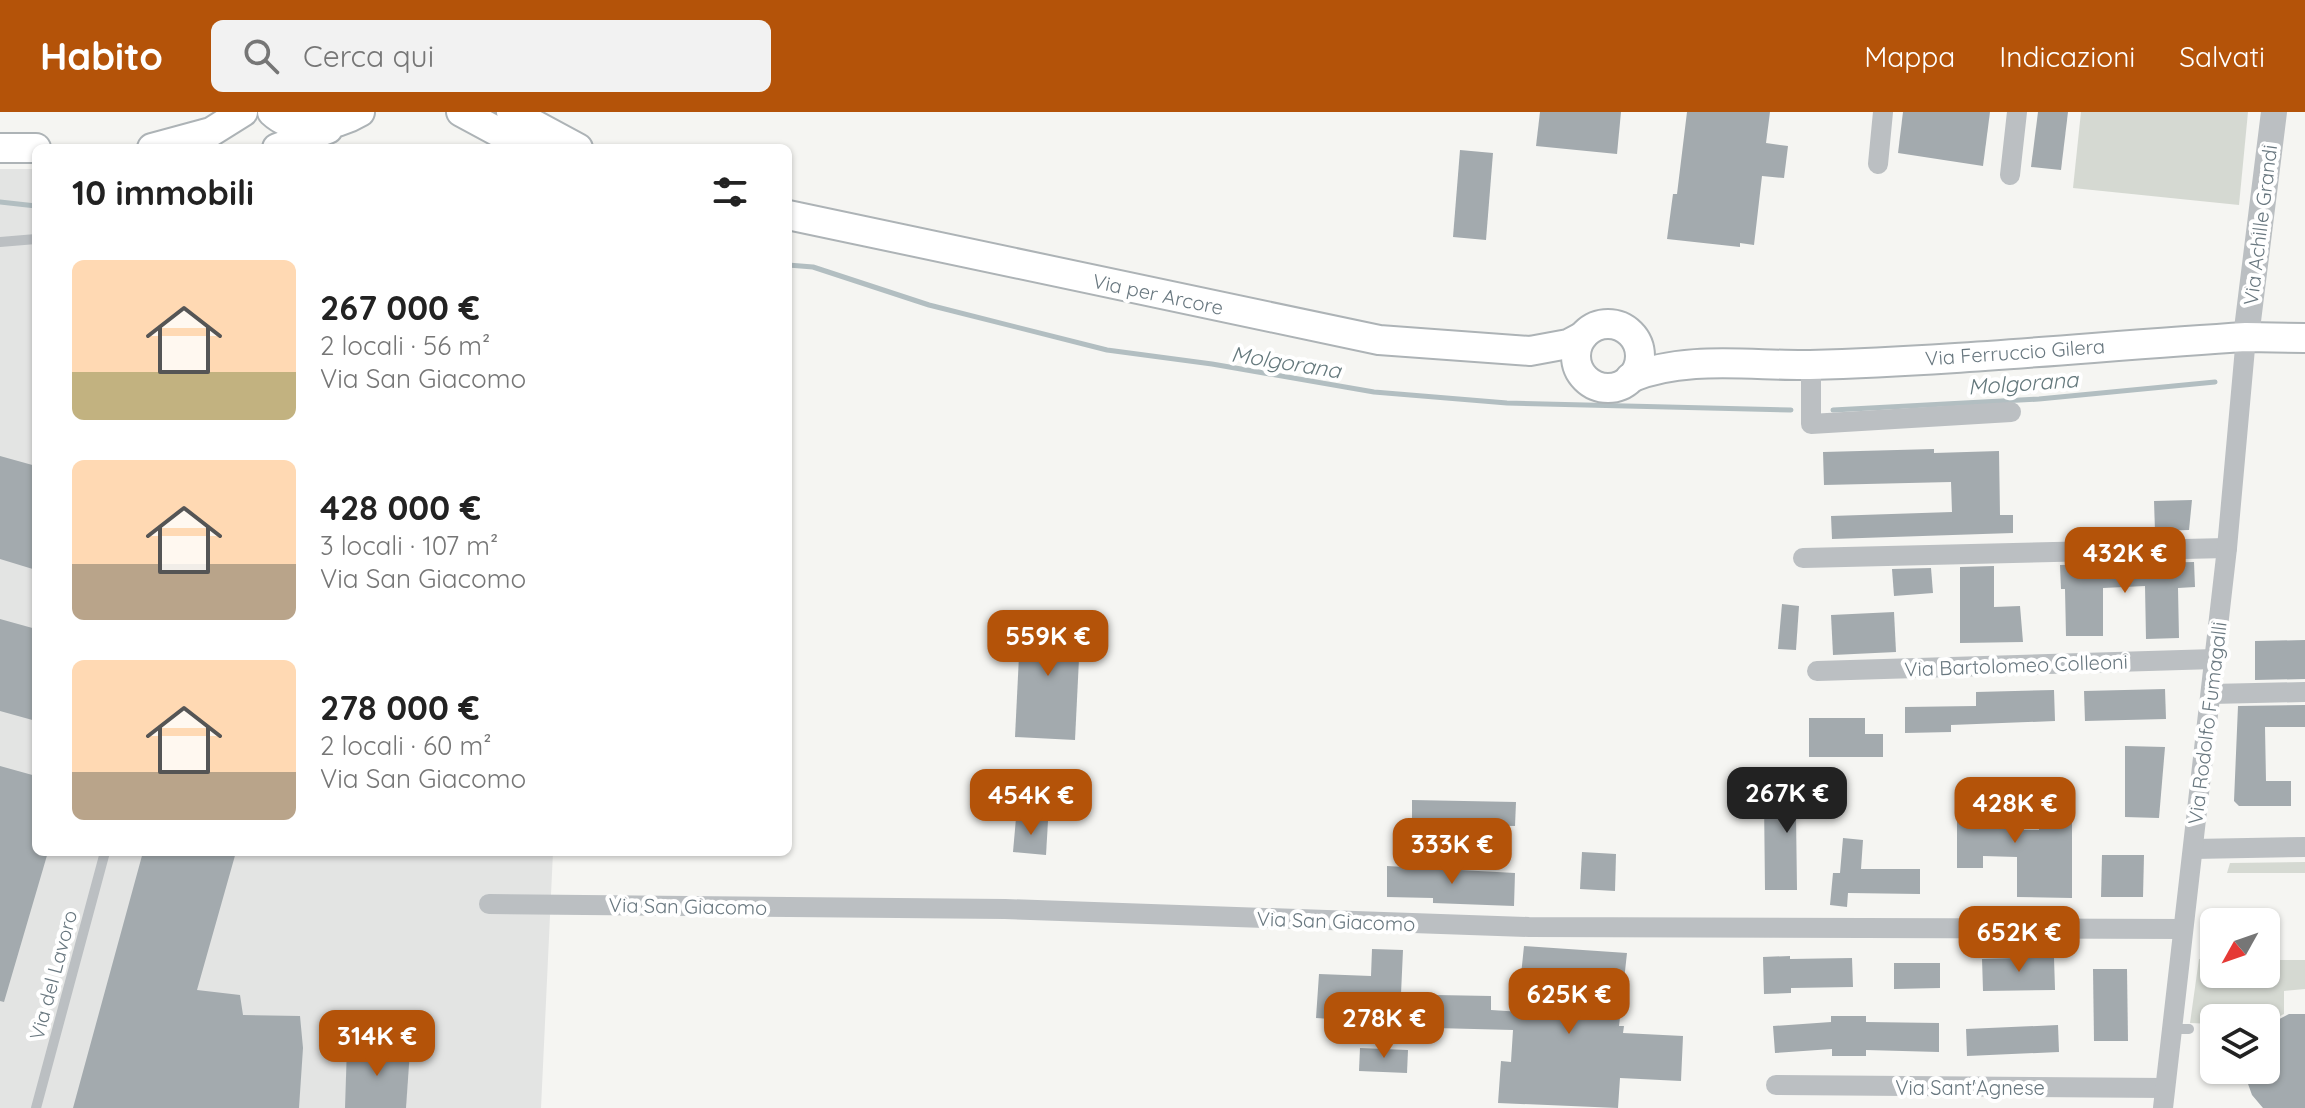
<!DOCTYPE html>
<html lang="it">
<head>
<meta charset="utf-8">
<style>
  body { margin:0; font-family:Quicksand,sans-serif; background:#f2f2f2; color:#222; height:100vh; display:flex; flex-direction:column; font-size:30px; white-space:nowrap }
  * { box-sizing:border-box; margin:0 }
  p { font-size:26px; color:#767676 }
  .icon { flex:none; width:44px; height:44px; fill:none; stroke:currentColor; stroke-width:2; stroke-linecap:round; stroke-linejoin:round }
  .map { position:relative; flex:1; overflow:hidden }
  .side { position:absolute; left:32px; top:32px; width:760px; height:712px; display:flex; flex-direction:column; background:#fff; border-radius:12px; box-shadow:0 2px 6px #0004 }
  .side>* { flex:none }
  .needle { width:52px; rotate:230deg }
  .tools { position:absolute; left:2200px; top:796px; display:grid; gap:16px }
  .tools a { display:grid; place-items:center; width:80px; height:80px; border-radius:12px; background:#fff; box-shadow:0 2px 6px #0004; font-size:40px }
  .price { position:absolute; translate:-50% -68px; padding:0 18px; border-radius:16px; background:#b45309; color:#fff; font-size:26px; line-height:52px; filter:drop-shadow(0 2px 4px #0008) }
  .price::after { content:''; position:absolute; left:50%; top:48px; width:24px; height:18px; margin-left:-12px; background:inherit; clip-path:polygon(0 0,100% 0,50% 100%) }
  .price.on { background:#222; color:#fff }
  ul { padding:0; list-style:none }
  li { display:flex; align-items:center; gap:24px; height:200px; padding:0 40px }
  li span { display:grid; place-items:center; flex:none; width:224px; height:160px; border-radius:12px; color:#555 }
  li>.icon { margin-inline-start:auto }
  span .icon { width:96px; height:96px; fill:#fffc; stroke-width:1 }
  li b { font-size:34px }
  h2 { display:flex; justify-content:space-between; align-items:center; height:96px; padding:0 40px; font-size:34px }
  header { display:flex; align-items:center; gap:48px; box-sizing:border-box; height:112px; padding:0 40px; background:#b45309; color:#fff }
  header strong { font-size:38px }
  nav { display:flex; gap:44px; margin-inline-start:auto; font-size:28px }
  .search { width:560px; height:72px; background:#f2f2f2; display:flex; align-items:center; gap:20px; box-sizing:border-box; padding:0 28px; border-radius:12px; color:#767676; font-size:30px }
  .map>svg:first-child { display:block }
  .built { fill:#e3e4e3 }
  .green { fill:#d5d9d2 }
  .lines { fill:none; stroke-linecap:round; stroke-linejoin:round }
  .stream { stroke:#b2bec1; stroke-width:5 }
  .building { fill:#a3aaae }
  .secondary-casing { stroke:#adb3b6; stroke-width:32 }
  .service { stroke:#bbbfc2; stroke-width:10 }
  .minor { stroke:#bbbfc2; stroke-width:20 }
  .tertiary { stroke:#bbbfc2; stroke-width:26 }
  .secondary { stroke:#fff; stroke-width:28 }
  .labels { text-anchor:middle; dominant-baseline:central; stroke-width:8; stroke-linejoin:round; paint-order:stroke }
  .street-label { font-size:20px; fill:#68777f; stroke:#fff }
  .water-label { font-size:22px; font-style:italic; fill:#64787c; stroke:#fff }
</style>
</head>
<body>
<header>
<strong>Habito</strong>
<div class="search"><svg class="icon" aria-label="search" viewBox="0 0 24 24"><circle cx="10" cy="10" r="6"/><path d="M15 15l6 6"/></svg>Cerca qui</div>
<nav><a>Mappa</a><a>Indicazioni</a><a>Salvati</a></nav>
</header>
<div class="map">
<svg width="2305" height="996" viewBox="0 0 2305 996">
  <rect width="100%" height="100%" fill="#f5f5f2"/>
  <polygon class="built" points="0,57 36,57 36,740 553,740 541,996 0,996"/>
  <g class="green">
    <polygon points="2081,0 2248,0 2239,93 2073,76"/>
    <polygon points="2305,750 2305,761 2227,761 2230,751"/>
    <polygon points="2199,847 2214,847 2214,862 2266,862 2266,848 2305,848 2305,877 2284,879 2284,902 2266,911 2266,906 2214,906 2214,912 2190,911"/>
  </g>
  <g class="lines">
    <g class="stream">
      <polyline points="0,90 36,94"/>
      <polyline points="788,153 813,155 929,193 1107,238 1212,252 1374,280 1507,291 1791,298"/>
      <polyline points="1833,298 2039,287 2215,270"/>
    </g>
  </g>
  <g class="building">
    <polygon points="1540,0 1621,0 1617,42 1536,34"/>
    <polygon points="1687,0 1770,0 1766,31 1788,34 1784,66 1762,64 1754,133 1740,131 1740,135 1667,127 1673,82 1677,82"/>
    <polygon points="1903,0 1990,0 1983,54 1898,41"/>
    <polygon points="2038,0 2068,0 2061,58 2031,55"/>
    <polygon points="1460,38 1493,41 1486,128 1453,125"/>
    <polygon points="1934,337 1934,341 1999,339 2000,403 2013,403 2013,421 1832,427 1831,404 1952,400 1951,370 1824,373 1823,340"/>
    <polygon points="0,344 36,354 36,458 0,447"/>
    <polygon points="2192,388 2189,418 2155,419 2154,389"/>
    <polygon points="2194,450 2195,475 2178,476 2179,526 2146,527 2145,474 2103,476 2103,524 2066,524 2065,477 2061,477 2060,453"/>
    <polygon points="1994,454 1994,495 2020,494 2023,530 1960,531 1960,455"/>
    <polygon points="1931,456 1933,481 1894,484 1892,457"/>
    <polygon points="1782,492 1799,494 1796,538 1778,537"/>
    <polygon points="1894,500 1896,540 1833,543 1831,503"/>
    <polygon points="1021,503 1081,506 1075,628 1015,625"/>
    <polygon points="0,507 36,517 36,609 0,599"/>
    <polygon points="2305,528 2305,567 2255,568 2255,529"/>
    <polygon points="2165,577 2166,607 2085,609 2084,579"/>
    <polygon points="2054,578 2055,609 1951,613 1951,620 1905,621 1905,595 1976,594 1976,580"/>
    <polygon points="2305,593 2305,615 2265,615 2266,669 2291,669 2291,694 2239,694 2234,689 2238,594"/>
    <polygon points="1809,606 1865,606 1865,622 1883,622 1883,645 1809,645"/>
    <polygon points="2125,634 2165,635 2159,706 2125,705"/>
    <polygon points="0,654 36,664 36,740 48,740 4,890 0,889"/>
    <polygon points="1798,672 1823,672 1823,703 1796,703 1797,778 1765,778 1764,687 1798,687"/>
    <polygon points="1957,681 2009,681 2009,718 2039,718 2039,708 2072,709 2072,786 2017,785 2017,745 1983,744 1983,756 1957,756"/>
    <polygon points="1412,688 1516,690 1515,714 1412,712"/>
    <polygon points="1016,706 1048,709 1046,743 1013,740"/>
    <polygon points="1843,726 1863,728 1861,757 1920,757 1920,782 1848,781 1847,795 1830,793 1833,761 1840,761"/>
    <polygon points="143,740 236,740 197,878 240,883 243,903 300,904 303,936 299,996 73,996"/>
    <polygon points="1582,740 1616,742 1615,779 1580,777"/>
    <polygon points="2102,743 2144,743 2143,785 2101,785"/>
    <polygon points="1387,754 1515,761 1514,794 1433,791 1433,786 1387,785"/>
    <polygon points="1524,834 1627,841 1619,914 1624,914 1623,921 1683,924 1681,969 1620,966 1618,996 1498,991 1501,949 1511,950 1513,918 1435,916 1436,883 1491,884 1491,898 1585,904 1589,868 1521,863"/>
    <polygon points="1372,837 1403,838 1400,904 1346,901 1345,908 1316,906 1319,862 1371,864"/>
    <polygon points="1790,844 1790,847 1852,846 1853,875 1791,876 1791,881 1764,882 1763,845"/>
    <polygon points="2054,845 2055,878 1983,879 1982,847"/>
    <polygon points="1894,851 1940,851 1940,876 1894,877"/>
    <polygon points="2093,857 2127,857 2128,929 2094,929"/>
    <polygon points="2289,902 2305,902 2305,996 2263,996 2252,983 2243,958 2266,958 2266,914"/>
    <polygon points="1831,904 1866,904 1866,910 1939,911 1939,940 1866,938 1866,944 1832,944 1832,937 1775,941 1773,914 1831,910"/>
    <polygon points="2058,913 2059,940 1967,944 1966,917"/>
    <polygon points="347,934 410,938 406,996 345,996"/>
    <polygon points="1360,936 1408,938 1407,961 1359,959"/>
  </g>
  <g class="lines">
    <defs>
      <g id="secondary">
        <path d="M272,0c22,21 63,15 88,0"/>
        <polyline points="461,0 528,36"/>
        <polyline points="511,0 578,36"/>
        <polyline points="0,36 36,36"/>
        <polyline points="152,36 211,20 243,0"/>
        <polyline points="277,36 328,17"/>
        <polyline points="788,103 1379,228 1530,239 1568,232 1583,224"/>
        <circle cx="1608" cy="244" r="32"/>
        <path d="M1630,266c55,-23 122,-12 180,-13 146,-4 291,-19 436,-28l59,1"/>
      </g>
    </defs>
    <use href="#secondary" class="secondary-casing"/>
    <g class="service">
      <polyline points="0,130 36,127"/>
      <polyline points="2171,917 2189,917"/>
      <polyline points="36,996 105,740"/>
    </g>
    <g class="minor">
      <polyline points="1878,52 1883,0"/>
      <polyline points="2010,63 2017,0"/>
      <polyline points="1811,253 1811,312 2011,300"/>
      <polyline points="1803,446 2227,436"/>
      <polyline points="1817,559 2215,547"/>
      <polyline points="2211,582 2305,580"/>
      <polyline points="2193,737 2305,735"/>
      <polyline points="489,792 1005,797 1529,815 2183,817"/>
      <polyline points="1776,973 2165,976"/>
      <polyline points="2163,996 2227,436 2246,225"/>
    </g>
    <polyline class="tertiary" points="2246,225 2274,0"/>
    <use href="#secondary" class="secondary"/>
  </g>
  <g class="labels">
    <g class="street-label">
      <text transform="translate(2260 113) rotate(-83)">Via Achille Grandi</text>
      <text transform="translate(1158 182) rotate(12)">Via per Arcore</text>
      <text transform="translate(2015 240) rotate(-4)">Via Ferruccio Gilera</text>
      <text transform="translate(2016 553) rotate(-2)">Via Bartolomeo Colleoni</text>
      <text transform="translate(2207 611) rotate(-83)">Via Rodolfo Fumagalli</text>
      <text transform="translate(688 794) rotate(1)">Via San Giacomo</text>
      <text transform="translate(1336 809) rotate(2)">Via San Giacomo</text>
      <text transform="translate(53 863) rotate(-75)">Via del Lavoro</text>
      <text x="1970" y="975">Via Sant'Agnese</text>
    </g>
    <g class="water-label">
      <text transform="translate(1286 250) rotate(9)">Molgorana</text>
      <text transform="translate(2023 271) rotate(-4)">Molgorana</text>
    </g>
  </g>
</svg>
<div class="tools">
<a><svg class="needle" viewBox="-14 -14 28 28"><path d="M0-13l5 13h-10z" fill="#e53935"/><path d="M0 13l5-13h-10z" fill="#767676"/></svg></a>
<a><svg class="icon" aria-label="layers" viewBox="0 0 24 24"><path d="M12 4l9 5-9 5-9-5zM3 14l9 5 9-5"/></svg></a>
</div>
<b class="price" style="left:2125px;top:483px">432K €</b>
<b class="price" style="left:1048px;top:566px">559K €</b>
<b class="price on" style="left:1787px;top:723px">267K €</b>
<b class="price" style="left:1031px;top:725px">454K €</b>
<b class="price" style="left:2015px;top:733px">428K €</b>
<b class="price" style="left:1452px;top:774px">333K €</b>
<b class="price" style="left:2019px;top:862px">652K €</b>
<b class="price" style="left:1569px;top:924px">625K €</b>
<b class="price" style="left:1384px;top:948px">278K €</b>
<b class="price" style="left:377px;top:966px">314K €</b>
<section class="side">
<h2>10 immobili<svg class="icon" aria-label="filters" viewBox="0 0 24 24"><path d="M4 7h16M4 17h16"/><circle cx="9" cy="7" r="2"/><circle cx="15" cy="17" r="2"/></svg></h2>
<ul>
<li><span style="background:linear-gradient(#ffd9b3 70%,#c2b280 0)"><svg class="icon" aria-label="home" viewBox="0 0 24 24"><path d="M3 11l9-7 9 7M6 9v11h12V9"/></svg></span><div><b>267 000 €</b><p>2 locali · 56 m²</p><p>Via San Giacomo</p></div></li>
<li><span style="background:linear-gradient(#ffd9b3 65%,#b9a48a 0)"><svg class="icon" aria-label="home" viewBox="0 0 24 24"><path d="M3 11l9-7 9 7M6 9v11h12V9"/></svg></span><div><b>428 000 €</b><p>3 locali · 107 m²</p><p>Via San Giacomo</p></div></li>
<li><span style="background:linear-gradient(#ffd9b3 70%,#b9a48a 0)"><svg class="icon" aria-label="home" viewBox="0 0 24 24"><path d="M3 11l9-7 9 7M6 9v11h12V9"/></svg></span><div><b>278 000 €</b><p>2 locali · 60 m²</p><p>Via San Giacomo</p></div></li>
</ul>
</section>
</div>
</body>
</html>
